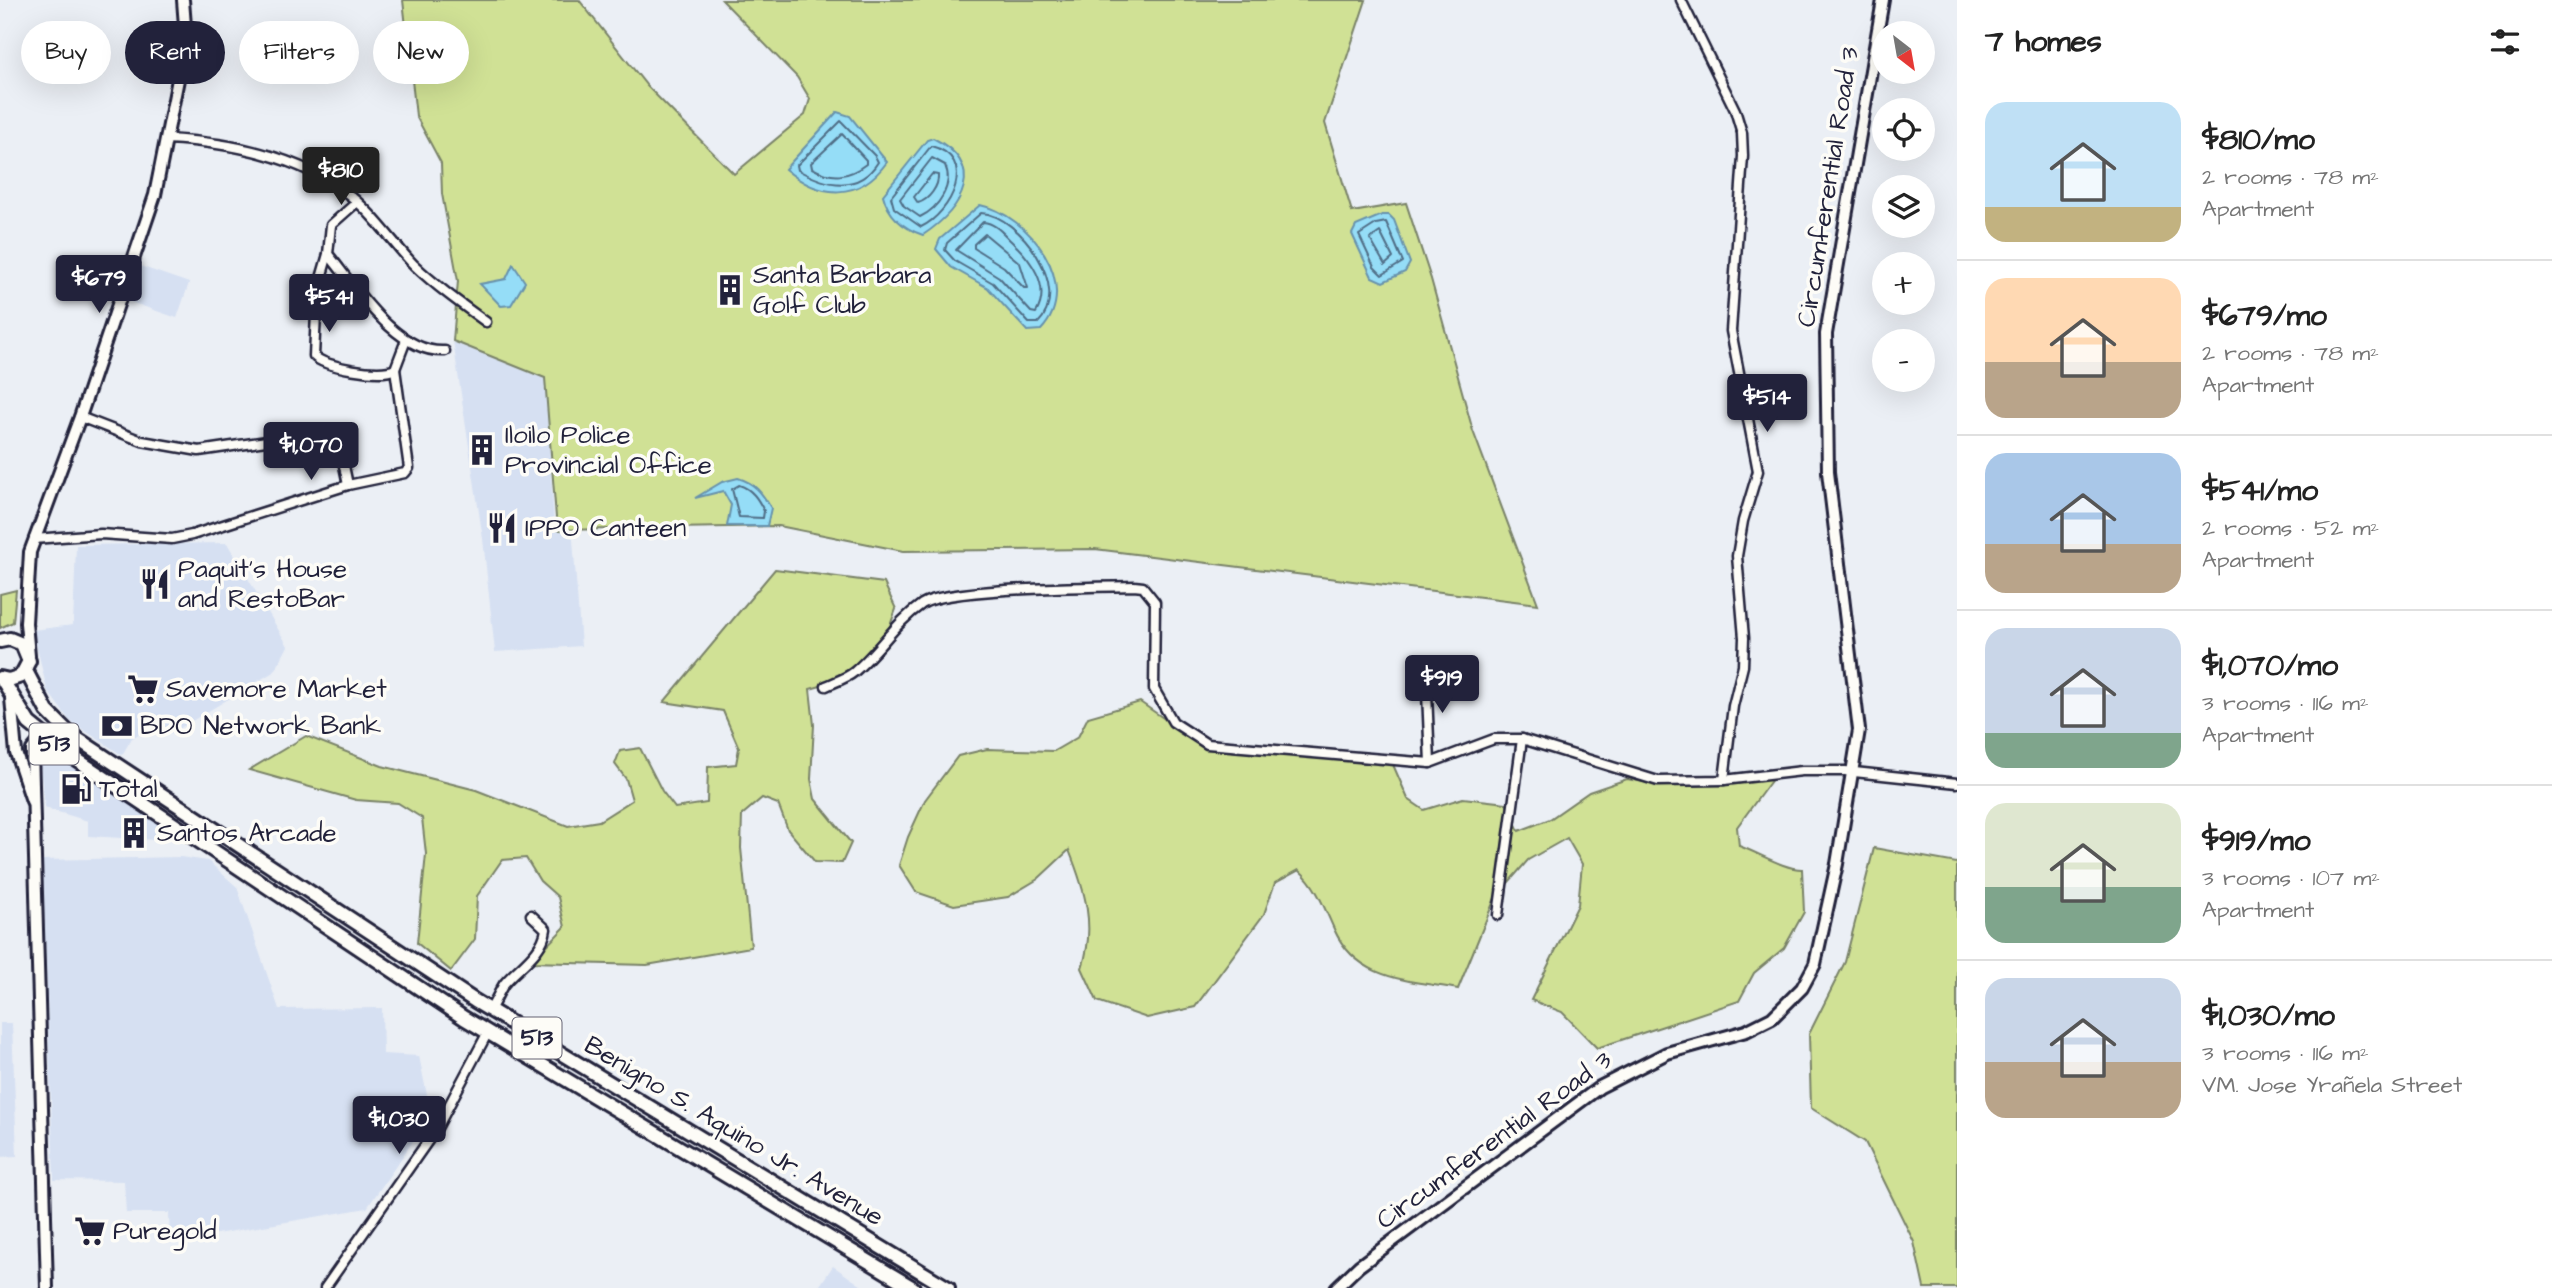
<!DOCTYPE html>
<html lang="en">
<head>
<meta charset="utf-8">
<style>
  body { margin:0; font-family:"Architects Daughter",sans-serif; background:#f2f2f2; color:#222; height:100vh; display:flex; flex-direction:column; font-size:26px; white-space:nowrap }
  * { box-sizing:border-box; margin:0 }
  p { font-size:23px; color:#767676 }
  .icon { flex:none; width:38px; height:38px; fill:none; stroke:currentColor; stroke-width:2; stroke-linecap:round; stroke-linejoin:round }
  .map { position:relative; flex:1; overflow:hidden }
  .panel { display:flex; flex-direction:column; background:#fff; width:595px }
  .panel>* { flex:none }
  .banner { position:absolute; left:21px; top:21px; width:665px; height:63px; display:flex; gap:14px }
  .needle { width:46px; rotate:149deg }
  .controls { position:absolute; left:1872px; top:21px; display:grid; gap:14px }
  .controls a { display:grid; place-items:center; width:63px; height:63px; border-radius:50%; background:#fff; box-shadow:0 7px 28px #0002; font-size:35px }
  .price { position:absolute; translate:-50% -60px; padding:0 16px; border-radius:7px; background:#22223b; color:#fff; font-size:23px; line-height:46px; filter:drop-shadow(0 2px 4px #0008) }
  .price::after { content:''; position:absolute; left:50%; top:42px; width:21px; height:16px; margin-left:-10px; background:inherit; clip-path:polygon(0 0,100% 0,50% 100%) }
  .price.current { background:#222; color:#fff }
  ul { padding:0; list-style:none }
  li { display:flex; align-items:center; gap:21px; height:175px; padding:0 28px }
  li+li { border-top:2px solid #e0e0e0 }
  li span { display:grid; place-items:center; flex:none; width:196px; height:140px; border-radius:21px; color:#555 }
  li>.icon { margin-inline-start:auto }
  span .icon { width:84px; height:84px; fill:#fffc; stroke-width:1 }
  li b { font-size:30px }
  h2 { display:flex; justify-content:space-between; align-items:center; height:84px; padding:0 28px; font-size:30px }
  .chip { padding:0 24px; border-radius:32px; background:#fff; box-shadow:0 7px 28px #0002; font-size:24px; line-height:63px }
  .chip.current { background:#22223b; color:#fff }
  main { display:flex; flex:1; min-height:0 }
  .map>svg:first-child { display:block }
  .built { fill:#d6e0f2 }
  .green { fill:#d0e195; stroke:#798268; stroke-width:2 }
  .water { fill:#95ddf7; stroke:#6792ac; stroke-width:2 }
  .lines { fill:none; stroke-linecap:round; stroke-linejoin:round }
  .shore { stroke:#506d86; stroke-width:2 }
  .minor-casing { stroke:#22223b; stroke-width:13 }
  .secondary-casing { stroke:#22223b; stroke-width:16 }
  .primary-casing { stroke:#22223b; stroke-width:18 }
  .minor { stroke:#fdfcf7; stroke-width:8 }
  .secondary { stroke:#fdfcf7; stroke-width:10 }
  .primary { stroke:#fdfcf7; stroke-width:12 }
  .labels { text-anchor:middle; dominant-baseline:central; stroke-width:7; stroke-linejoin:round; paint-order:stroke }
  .shield { fill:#fdfcf7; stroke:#646373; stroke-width:2 }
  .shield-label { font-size:24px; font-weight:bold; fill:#22223b }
  .street-label { font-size:26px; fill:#22223b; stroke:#fdfcf7 }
  .poi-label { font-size:26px; fill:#22223b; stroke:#fdfcf7; text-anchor:start }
</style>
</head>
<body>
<main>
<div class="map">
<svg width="1957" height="1288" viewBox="0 0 1957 1288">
  <rect width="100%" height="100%" fill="#ebeff5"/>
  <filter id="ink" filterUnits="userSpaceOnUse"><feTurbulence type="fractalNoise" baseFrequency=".0143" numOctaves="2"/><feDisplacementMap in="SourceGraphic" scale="14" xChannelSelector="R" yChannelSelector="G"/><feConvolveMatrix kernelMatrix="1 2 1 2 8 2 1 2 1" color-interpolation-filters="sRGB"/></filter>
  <g filter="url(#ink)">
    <g class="built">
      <polygon points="137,265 189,283 177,318 125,300"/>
      <polygon points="453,341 546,378 554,526 572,526 581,646 495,652 483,539"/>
      <polygon points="227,543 288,646 275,671 172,733 143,732 132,738 122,755 70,721 47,690 33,630 73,625 76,545"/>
      <polygon points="48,752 55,755 165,826 155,840 88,836 88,821 45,808 39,760 42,754"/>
      <polygon points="180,857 208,861 237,887 279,1009 382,1008 383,1054 419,1056 431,1115 367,1208 170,1242 169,1213 126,1213 124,1181 54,1180 42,860"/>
      <polygon points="0,1023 12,1023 17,1156 0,1157"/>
      <polygon points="833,1266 862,1286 860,1288 818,1288"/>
    </g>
    <g class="green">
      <polygon points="403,0 579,0 647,86 734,174 805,115 810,99 797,77 722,0 1366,0 1325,123 1352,212 1406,203 1431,279 1473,431 1538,604 1095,549 903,551 779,526 557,530 545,378 453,341 458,281 442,194 441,163 416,116"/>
      <polygon points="775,569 884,583 896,609 884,642 849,678 810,689 814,725 811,779 815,799 851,843 842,863 815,862 788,830 778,804 762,798 742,815 741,848 751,947 647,965 531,962 565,927 558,897 540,881 526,858 502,860 477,896 475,939 451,971 417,943 426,854 422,818 398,803 356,800 249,770 306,736 382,766 476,790 568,826 599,821 632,800 626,779 615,764 620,751 640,748 662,791 675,808 707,803 708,767 736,764 739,748 723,711 664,702"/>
      <polygon points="16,590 13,622 0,628 0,594"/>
      <path d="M1140,702l61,42 190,16 17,39 16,11 39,-12 43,5 13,28 31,-12 39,-27 38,-13 34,6 115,-11 -39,53 2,19c20,7 45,23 63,23l2,43 -20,36 -30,25 -15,28 -142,47 -35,-36 -31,-12 47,-95 4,-41 -15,-26 -39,22 -33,38 -37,91c-49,-9 -101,-8 -124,-60 -10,-22 -17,-43 -35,-59l-24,13 -11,31 -69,93 -48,11 -50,-17 -15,-33c14,-42 3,-78 -13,-118l-31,29 -30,18 -54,8 -38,-13 -17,-27 9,-28 17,-37 33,-44 29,-7 67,2 24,-14 10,-20z"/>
      <polygon points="1874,848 1957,863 1957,1288 1924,1288 1914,1242 1865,1142 1811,1108 1809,1034 1845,962"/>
    </g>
    <g class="water">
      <path d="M837,112l13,4 37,46c-28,39 -67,37 -102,7z"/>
      <path d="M933,138c55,28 30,70 -10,97 -21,-7 -35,-20 -40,-40l44,-55z"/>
      <path d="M980,205c49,10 103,80 61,125l-14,1 -39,-43 -37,-21 -15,-18 4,-10z"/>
      <polygon points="1382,215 1389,215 1394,220 1410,263 1405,272 1383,282 1372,277 1352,234 1356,226"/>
      <polygon points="513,264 525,282 511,305 501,306 480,284 506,279"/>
      <path d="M738,478c17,5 24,15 33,30l-4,18h-40l4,-21 -8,-14 -28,7 27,-16z"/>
    </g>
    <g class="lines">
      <g class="shore">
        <path d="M841,121l34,35 3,6c-20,32 -53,23 -80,8l-1,-5z"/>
        <path d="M842,134l24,26v4c-18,14 -34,15 -54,4l-1,-5z"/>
        <path d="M931,146c48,12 20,67 -10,81l-27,-19 -3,-11z"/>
        <path d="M932,158l13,7c9,20 -6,43 -25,52l-16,-11 -4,-7z"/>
        <path d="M932,174l6,1c1,11 -9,25 -20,28l-4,-6z"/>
        <path d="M981,213c38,2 92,75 57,110h-9l-36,-40 -38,-22 -10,-11 2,-7z"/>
        <path d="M983,222c12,1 19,10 27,18 20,18 42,46 26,73l-5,-1 -32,-35 -43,-27z"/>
        <polygon points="1386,222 1403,262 1382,275 1374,267 1359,235 1376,224"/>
        <polygon points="1380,232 1393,258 1385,265 1370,239"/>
        <polygon points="985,234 1020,263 1028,288 1024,288 1004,267 974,248 974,244"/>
        <path d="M739,485c13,4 19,14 25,26l-1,7 -24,-1 -7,-28z"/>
      </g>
      <defs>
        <g id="minor">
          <polyline points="1681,0 1735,110 1742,133 1743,156 1731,331 1758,471 1743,521 1737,556 1744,638 1743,666 1733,706 1724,780"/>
          <path d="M166,139c60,3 128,16 178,52 28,20 47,50 70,74 22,21 47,39 72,57"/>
          <path d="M357,202l-26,23 -3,29c28,34 69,100 117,97"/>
          <path d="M328,254l-11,38 -3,64c10,11 67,21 81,13"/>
          <polyline points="80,417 142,441 199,451 334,431 338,437 348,485"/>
          <polyline points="34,539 101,534 172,539 192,535 348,485 405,473 409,468 395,369 406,340"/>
          <polyline points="1426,669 1430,763"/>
          <path d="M826,686c9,-4 21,-8 28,-14 25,-21 41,-49 68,-68 26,-17 174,-17 212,-18l9,1 12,15 -1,87 19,33 34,22 223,19 64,-24h28l136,42 66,-1 78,-9h43l112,12"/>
          <polyline points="1498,915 1522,739"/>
          <path d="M490,1010c5,-8 9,-18 14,-26 14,-17 39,-31 42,-55l-15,-14"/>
          <polyline points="325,1288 437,1128 488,1032"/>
        </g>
        <g id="secondary">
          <polyline points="29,656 26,623 30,552 80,417 155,195 186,39 183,0"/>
          <polyline points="11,698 16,753 32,801"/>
          <polyline points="47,1288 32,750 38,743 51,742"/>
          <polyline points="1336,1288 1359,1266 1600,1087 1667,1053 1746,1031 1772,1018 1802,988 1815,964 1837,864 1859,730 1828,472 1826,334 1883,0"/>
        </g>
        <g id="primary">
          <polyline points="0,641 10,639 22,644 29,661 21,676 9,680 0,678"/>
          <polyline points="26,671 47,711 70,734 475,1001 948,1288"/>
          <polyline points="2,679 29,723 61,749 464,1018 913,1288"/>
        </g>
      </defs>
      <use href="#minor" class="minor-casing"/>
      <use href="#secondary" class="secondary-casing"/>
      <use href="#primary" class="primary-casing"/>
      <use href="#minor" class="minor"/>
      <use href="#secondary" class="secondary"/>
      <use href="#primary" class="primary"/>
    </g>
  </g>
  <defs>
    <symbol id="building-bare" viewBox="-9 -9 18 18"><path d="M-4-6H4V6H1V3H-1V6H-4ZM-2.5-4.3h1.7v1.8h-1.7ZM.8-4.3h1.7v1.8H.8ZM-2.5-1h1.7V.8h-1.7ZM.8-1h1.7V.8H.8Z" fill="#22223b" stroke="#fdfcf7" stroke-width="2.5" paint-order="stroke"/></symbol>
    <symbol id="restaurant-bare" viewBox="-9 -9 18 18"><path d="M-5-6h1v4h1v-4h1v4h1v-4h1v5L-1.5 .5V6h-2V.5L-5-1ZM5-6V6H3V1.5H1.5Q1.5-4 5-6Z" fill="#22223b" stroke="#fdfcf7" stroke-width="2.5" paint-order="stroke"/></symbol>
    <symbol id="supermarket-bare" viewBox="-9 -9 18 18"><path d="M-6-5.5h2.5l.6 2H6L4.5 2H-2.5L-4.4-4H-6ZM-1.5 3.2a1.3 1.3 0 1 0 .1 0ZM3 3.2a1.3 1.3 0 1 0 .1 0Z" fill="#22223b" stroke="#fdfcf7" stroke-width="2.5" paint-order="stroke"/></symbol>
    <symbol id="bank-bare" viewBox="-9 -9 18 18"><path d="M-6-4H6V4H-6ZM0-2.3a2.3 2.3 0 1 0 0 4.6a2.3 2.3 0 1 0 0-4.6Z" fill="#22223b" stroke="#fdfcf7" stroke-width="2.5" paint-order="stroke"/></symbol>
    <symbol id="fuel-bare" viewBox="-9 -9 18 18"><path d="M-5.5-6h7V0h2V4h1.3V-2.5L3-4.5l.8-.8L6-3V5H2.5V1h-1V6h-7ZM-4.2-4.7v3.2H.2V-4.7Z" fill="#22223b" stroke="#fdfcf7" stroke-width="2.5" paint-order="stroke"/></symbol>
  </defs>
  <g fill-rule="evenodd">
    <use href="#building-bare" x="708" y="268" width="44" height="44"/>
    <use href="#building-bare" x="460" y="428" width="44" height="44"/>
    <use href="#restaurant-bare" x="480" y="506" width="44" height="44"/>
    <use href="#restaurant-bare" x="133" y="562" width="44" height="44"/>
    <use href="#supermarket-bare" x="121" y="667" width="44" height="44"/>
    <use href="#bank-bare" x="95" y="704" width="44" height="44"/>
    <use href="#fuel-bare" x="54" y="767" width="44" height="44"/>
    <use href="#building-bare" x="112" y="811" width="44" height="44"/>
    <use href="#supermarket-bare" x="68" y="1209" width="44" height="44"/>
  </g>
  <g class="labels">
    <g class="shield">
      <rect x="29.5" y="723.5" width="49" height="41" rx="5"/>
      <rect x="512.5" y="1017.5" width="49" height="41" rx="5"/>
    </g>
    <g class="shield-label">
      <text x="54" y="744">513</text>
      <text x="537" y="1038">513</text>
    </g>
    <g class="street-label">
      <text transform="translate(1828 187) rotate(-81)">Circumferential Road 3</text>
      <text transform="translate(734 1131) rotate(31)">Benigno S. Aquino Jr. Avenue</text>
      <text transform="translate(1494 1140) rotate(-36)">Circumferential Road 3</text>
    </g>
    <g class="poi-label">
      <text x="753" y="275">Santa Barbara<tspan x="753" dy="30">Golf Club</tspan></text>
      <text x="505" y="435">Iloilo Police<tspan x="505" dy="30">Provincial Office</tspan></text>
      <text x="525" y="528">IPPO Canteen</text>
      <text x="178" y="569">Paquit's House<tspan x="178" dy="30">and RestoBar</tspan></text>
      <text x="166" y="689">Savemore Market</text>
      <text x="140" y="726">BDO Network Bank</text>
      <text x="99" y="789">Total</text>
      <text x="157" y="833">Santos Arcade</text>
      <text x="113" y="1231">Puregold</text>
    </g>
  </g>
</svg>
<div class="controls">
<a><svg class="needle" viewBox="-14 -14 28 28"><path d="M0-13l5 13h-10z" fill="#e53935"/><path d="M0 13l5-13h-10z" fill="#767676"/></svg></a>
<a><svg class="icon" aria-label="locate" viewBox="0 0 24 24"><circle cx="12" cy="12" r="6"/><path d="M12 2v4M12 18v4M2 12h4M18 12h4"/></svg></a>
<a><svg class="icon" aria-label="layers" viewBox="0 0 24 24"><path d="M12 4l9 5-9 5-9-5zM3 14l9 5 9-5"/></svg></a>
<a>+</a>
<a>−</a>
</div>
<b class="price current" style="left:341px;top:207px">$810</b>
<b class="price" style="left:99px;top:315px">$679</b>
<b class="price" style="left:329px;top:334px">$541</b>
<b class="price" style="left:1767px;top:434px">$514</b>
<b class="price" style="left:311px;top:482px">$1,070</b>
<b class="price" style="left:1442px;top:715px">$919</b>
<b class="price" style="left:399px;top:1156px">$1,030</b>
<div class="banner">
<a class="chip">Buy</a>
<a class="chip current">Rent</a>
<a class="chip">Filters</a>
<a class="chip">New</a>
</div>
</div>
<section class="panel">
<h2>7 homes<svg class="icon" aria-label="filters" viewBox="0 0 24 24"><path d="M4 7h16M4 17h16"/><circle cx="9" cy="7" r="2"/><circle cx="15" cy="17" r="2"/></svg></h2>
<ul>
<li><span style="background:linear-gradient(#bfe0f5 75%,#c2b280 0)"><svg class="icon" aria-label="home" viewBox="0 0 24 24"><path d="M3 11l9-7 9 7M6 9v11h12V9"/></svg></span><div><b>$810/mo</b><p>2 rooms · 78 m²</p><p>Apartment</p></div></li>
<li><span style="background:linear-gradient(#ffd9b3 60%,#b9a48a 0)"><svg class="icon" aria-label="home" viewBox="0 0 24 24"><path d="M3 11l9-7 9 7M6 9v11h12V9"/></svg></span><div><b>$679/mo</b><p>2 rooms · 78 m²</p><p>Apartment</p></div></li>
<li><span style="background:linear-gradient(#a9c7e8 65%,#b9a48a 0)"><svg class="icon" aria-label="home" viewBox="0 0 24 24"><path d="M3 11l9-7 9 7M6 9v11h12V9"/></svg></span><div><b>$541/mo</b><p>2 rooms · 52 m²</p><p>Apartment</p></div></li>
<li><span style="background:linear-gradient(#c9d6e8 75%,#7fa58c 0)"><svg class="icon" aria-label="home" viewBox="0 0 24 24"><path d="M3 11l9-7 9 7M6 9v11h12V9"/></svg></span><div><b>$1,070/mo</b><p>3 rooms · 116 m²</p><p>Apartment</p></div></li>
<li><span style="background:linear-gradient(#dfe7d0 60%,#7fa58c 0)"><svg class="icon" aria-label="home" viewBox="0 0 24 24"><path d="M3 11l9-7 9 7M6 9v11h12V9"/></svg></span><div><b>$919/mo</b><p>3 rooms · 107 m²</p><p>Apartment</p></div></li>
<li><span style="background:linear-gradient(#c9d6e8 60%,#b9a48a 0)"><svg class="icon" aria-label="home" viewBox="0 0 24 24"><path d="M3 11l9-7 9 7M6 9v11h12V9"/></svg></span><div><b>$1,030/mo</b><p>3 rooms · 116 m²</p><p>VM. Jose Yrañela Street</p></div></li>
</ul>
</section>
</main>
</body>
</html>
